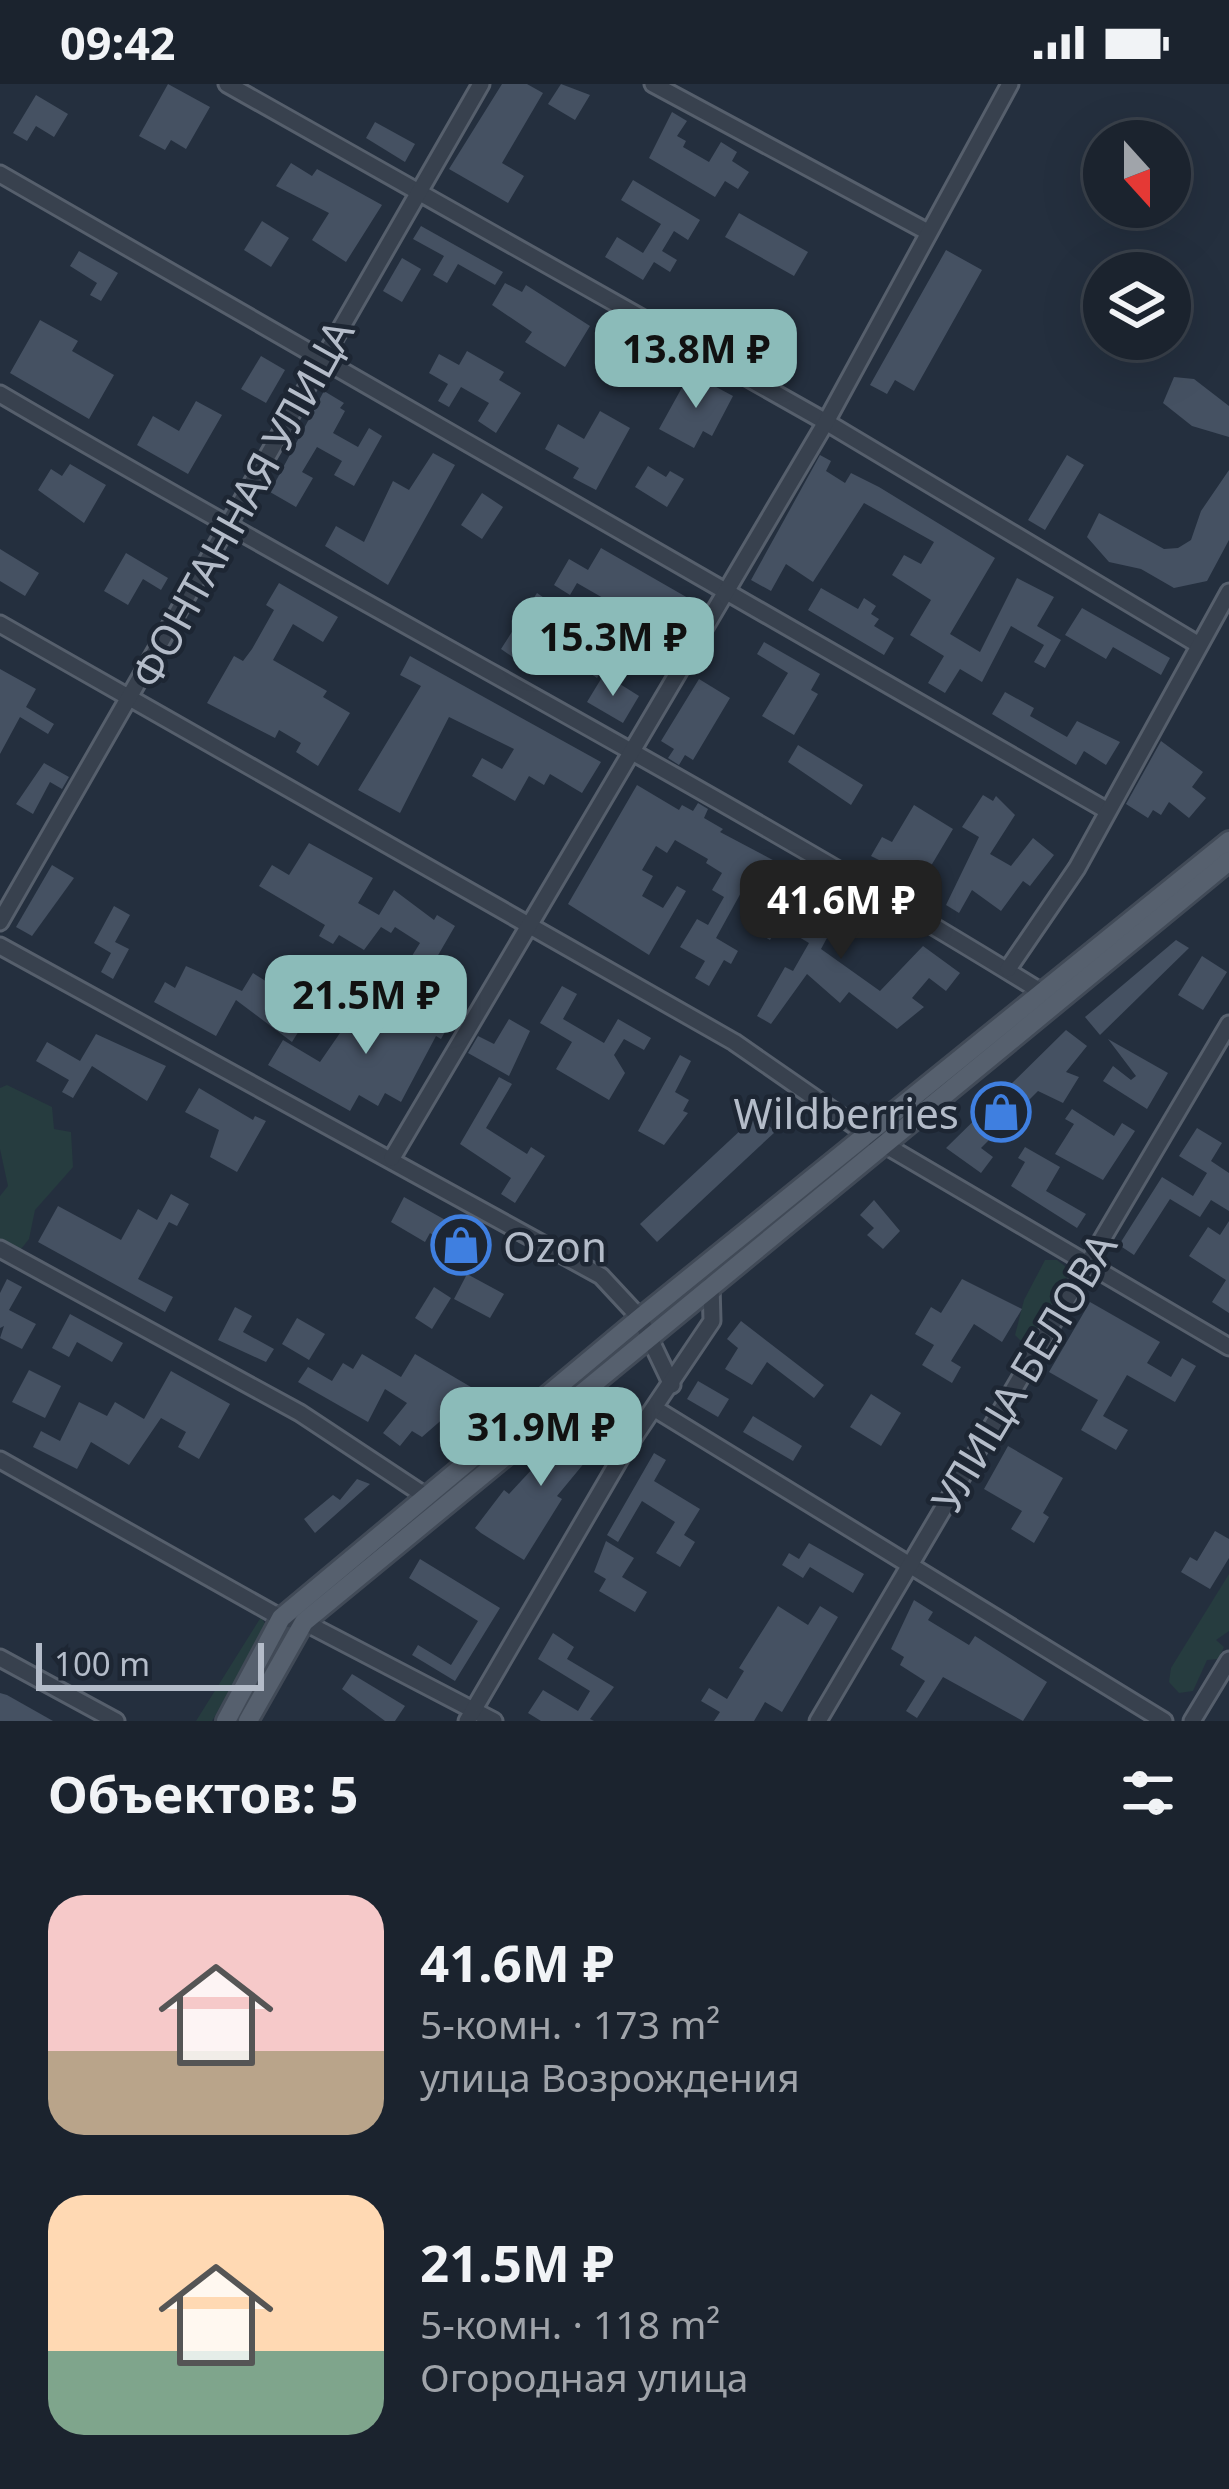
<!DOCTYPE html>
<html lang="ru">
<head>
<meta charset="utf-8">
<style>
  body { margin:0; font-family:"Noto Sans",sans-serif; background:#282f3a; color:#f1f3f6; height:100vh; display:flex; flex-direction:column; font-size:45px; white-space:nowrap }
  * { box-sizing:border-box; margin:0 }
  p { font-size:39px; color:#a0a4aa }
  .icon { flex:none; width:66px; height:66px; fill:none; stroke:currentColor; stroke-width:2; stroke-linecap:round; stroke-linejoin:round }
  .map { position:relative; height:1637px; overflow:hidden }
  .sheet { display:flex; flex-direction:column; background:#1b232e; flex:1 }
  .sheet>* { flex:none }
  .needle { width:78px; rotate:159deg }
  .controls { position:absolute; left:1083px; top:36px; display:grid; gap:24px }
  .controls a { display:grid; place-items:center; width:108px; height:108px; border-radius:50%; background:#1b232e; box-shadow:0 12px 48px #0002,0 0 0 3px #39404a; font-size:60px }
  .scale { position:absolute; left:36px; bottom:30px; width:228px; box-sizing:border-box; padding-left:12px; border:6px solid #b4bcc9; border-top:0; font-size:33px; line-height:42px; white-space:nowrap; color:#b4bcc9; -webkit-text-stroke:9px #1d2633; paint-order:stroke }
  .price { position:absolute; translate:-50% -102px; padding:0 27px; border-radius:24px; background:#8bbbb9; color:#111; font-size:39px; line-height:78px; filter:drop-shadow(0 3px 6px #0008) }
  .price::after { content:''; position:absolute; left:50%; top:72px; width:36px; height:27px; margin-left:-18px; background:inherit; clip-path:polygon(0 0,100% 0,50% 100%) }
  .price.on { background:#222; color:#fff }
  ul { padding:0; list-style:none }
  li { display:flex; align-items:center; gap:36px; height:300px; padding:0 48px }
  li span { display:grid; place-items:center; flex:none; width:336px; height:240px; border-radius:36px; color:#555 }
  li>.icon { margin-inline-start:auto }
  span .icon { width:144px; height:144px; fill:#fffc; stroke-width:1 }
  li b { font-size:51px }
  h2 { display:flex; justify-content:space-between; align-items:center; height:144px; padding:0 48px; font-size:51px }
  .status { display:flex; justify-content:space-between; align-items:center; height:84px; padding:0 60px; background:#1b232e; direction:ltr }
  .status svg { height:33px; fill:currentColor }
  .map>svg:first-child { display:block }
  .green { fill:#263c3f }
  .building { fill:#455162 }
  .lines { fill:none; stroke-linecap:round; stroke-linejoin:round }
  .minor-casing { stroke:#565f6c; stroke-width:21 }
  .major-casing { stroke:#414a57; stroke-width:24 }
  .minor { stroke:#38414e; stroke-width:15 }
  .major { stroke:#56606e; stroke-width:18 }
  .labels { text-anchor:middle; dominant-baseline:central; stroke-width:9; stroke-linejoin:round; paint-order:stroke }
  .street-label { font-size:42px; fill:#b4bcc9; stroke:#1d2633 }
  .poi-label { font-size:42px; fill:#b4bcc9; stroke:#1d2633; text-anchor:end }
</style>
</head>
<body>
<div class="status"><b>09:42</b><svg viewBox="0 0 49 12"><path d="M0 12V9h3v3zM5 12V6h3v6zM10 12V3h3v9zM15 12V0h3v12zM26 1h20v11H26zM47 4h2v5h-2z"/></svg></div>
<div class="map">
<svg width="1229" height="1637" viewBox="0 0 1229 1637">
  <rect width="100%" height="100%" fill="#242f3e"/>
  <g class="green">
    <polygon points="7,1001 52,1023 54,1045 71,1048 73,1083 35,1126 29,1155 17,1170 0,1160 0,1112 8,1102 0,1065 0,1004"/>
    <polygon points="1045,1176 1057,1176 1071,1187 1034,1256 1023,1259 1015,1251 1024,1216"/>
    <polygon points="1229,1490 1229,1547 1216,1556 1224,1563 1218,1575 1207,1576 1193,1607 1179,1609 1169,1598 1171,1584"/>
    <polygon points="261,1533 267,1543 212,1637 196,1637"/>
  </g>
  <g class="building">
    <polygon points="168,0 210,23 186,65 171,56 165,66 139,52"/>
    <polygon points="502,0 527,0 543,9 502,79 524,92 508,119 449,85"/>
    <polygon points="561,0 590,11 575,36 548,20"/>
    <polygon points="36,11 68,30 54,53 36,42 27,57 13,49"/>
    <polygon points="672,28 687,37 677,52 686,57 683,63 709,78 721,58 737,68 732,77 749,88 738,105 725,97 715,113 649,74"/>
    <polygon points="375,38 415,60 405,78 366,54"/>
    <polygon points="291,79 312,92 317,85 382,121 346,178 312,156 329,129 276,102"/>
    <polygon points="633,96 700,136 688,156 674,147 662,167 677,176 670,188 654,178 643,196 605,173 617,153 643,169 661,140 621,116"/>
    <polygon points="739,129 808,168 794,192 725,153"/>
    <polygon points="262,137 289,154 271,183 244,166"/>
    <polygon points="421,142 503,188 495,201 458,180 447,199 433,191 444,172 413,155"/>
    <polygon points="946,166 982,186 914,307 895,296 887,310 870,301"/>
    <polygon points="79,167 118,189 101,217 90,211 97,199 70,182"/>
    <polygon points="402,174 421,185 402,218 383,207"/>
    <polygon points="505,199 522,208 526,201 590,242 565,283 525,258 532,248 492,221"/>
    <polygon points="40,236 78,257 72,267 114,291 89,335 10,289"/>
    <polygon points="467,267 504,288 499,296 521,309 496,349 478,337 489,319 461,303 449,323 438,317 448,300 429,289 439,270 459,281"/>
    <polygon points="261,272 285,286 266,319 241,305"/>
    <polygon points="690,289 733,312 712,352 703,347 694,364 659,345"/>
    <polygon points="1174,293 1194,295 1229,322 1229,353 1192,342 1163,319"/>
    <polygon points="324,307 344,319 340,324 345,327 333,349 358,363 369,344 382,352 354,402 334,391 342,377 317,363 302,388 313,394 296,423 270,408"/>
    <polygon points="196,317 222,331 188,390 137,361 153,332 179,347"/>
    <polygon points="600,327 630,344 596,406 573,394 579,384 545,365 558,340 584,355"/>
    <polygon points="433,369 455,381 388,501 325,462 336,442 364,458 393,397 409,406"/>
    <polygon points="820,371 831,377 826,387 845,399 851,389 879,403 995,474 950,550 980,568 1017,494 1054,513 1037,542 1061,556 1045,584 1034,578 1044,561 1011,542 982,598 960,585 945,609 928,599 944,572 910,551 931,516 892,491 904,471 921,480 934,458 864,419 813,498 786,480 771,507 751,496"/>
    <polygon points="1067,371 1084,381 1045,446 1028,436"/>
    <polygon points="70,380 106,401 84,439 38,406 51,385 62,392"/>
    <polygon points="648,382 666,393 670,387 684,395 667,423 635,403"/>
    <polygon points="1229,386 1229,456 1207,497 1174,504 1141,485 1109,478 1087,453 1099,429 1164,465 1178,464 1191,456 1201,427"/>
    <polygon points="482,409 503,423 482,455 461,441"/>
    <polygon points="601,464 695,518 669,557 636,536 597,594 534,550 517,576 501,565 537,509 553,520 546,531 588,555 610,518 577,499 570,511 554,501 569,475 588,486"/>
    <polygon points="0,465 39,489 25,512 0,497"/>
    <polygon points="126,469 168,494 161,506 143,495 128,521 104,507"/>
    <polygon points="279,499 338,533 323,558 293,540 273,576 327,607 323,613 350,629 318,682 296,668 301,659 279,646 275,654 207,619 234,572 243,577 252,565 274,526 266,521"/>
    <polygon points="821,504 858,525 864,514 876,522 871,530 879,535 874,542 894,554 884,571 808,526"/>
    <polygon points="1082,524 1170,574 1161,591 1113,563 1106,575 1065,551"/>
    <polygon points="764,558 820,590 811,606 818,610 794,651 762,632 788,589 757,570"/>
    <polygon points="410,572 601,678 582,709 550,690 544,701 529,692 515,717 472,692 482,674 502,685 514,665 449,633 400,729 358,706 421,602 400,591"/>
    <polygon points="0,585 36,605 26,623 54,640 48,650 20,633 0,670"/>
    <polygon points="604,590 639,612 623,639 587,618"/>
    <polygon points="699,595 730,614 693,676 685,671 679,681 668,674 674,665 661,657"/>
    <polygon points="1005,608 1034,624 1030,632 1067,653 1077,637 1120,658 1106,681 1084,667 1076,681 992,630"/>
    <polygon points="1161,657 1203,688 1192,703 1206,714 1189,734 1169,718 1161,731 1153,726 1148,734 1126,720"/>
    <polygon points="798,661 863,701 851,721 788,678"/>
    <polygon points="44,679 69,693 62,705 50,698 33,730 16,720"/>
    <polygon points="637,701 679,726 682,721 693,727 698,719 708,725 704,734 723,745 720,748 786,783 771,809 748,796 716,854 738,867 731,880 724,876 709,902 695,894 705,877 680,863 697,835 708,841 724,813 712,806 722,789 706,779 708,775 675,756 667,769 656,762 642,786 653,792 642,812 663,824 677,802 686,807 649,871 568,820"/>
    <polygon points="983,711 993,717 996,712 1015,731 990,770 1011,782 1033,754 1054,771 1030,802 1023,797 1001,827 972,806 959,829 946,821 979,753 962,743"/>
    <polygon points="914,721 953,745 916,807 877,784 881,777 871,772 882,753 892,758"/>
    <polygon points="309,759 373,794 358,819 379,831 394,806 434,836 437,831 455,842 419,904 397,891 380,918 367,910 395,872 407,880 420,859 395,843 391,849 381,843 364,866 339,851 333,860 319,852 325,841 259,802 272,781 289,791"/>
    <polygon points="52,781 74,794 32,852 16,843"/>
    <polygon points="805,802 831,818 834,813 846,819 821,865 880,907 923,862 960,889 946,907 929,894 912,914 924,923 897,945 849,908 840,919 807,890 771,940 757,932 785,883 793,887 809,859 779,841 770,856 751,845 774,805 796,817"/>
    <polygon points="114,822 130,831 115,858 129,865 113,895 101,888 111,869 94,859"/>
    <polygon points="1176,856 1189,864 1100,951 1085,933"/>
    <polygon points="1202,872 1227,888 1203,926 1178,911"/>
    <polygon points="186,882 242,907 253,889 312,926 292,958 236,916 216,952 154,918 165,898 175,904"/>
    <polygon points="562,902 577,910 563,935 604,959 618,935 651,954 644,966 624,955 614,971 625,989 609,1016 556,985 572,958 540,939"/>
    <polygon points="370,916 412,941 423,923 450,939 441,955 436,952 401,1018 385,1009 378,1022 359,1011 350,1027 268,981 283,956 320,978 351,933 357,937"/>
    <polygon points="509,935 530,947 509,992 468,969 478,952 494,960"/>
    <polygon points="1066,946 1087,962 1066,988 1079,993 1063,1019 1038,1007 981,1064 993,1073 981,1089 946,1064"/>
    <polygon points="96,950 166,982 147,1017 92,982 73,1014 62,1008 69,996 36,977 47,958 80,977"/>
    <polygon points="1108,955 1168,989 1147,1025 1103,997 1113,982 1131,996 1136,992"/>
    <polygon points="680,971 691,977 675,1008 689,1016 683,1027 688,1029 664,1061 638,1047"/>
    <polygon points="499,993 512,1000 486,1044 527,1070 531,1063 545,1072 515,1119 501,1110 511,1094 460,1060"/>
    <polygon points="199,1004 253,1036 255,1032 266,1037 237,1088 210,1073 219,1046 185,1028"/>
    <polygon points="1072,1025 1114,1052 1122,1039 1135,1047 1103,1096 1055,1070 1074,1040 1065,1035"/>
    <polygon points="758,1030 775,1048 657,1158 640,1140"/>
    <polygon points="1197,1044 1222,1059 1211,1077 1229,1089 1229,1127 1211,1116 1200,1133 1170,1115 1134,1171 1119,1161 1162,1093 1193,1112 1207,1089 1179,1072"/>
    <polygon points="1025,1063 1060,1083 1046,1107 1086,1130 1077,1144 1011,1102 1025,1078 1018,1074"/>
    <polygon points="171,1110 189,1120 177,1142 169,1138 138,1195 173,1213 165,1228 38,1158 58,1122 121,1156 138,1125 157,1136"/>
    <polygon points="404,1113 476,1153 465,1172 430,1149 425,1158 391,1138"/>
    <polygon points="874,1116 900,1147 883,1165 867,1151 874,1144 860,1131"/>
    <polygon points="1229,1137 1229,1229 1212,1218 1226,1196 1189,1172 1208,1143 1220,1151"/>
    <polygon points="467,1190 504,1210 490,1234 454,1215"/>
    <polygon points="7,1195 22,1203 9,1226 36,1240 22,1265 0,1254 4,1242 0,1244 0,1209"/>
    <polygon points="962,1195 1022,1225 1002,1258 974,1240 951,1277 961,1283 952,1299 922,1281 934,1261 915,1250 931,1223 941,1229"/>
    <polygon points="434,1203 451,1214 432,1245 415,1234"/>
    <polygon points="1090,1218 1160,1258 1147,1279 1171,1293 1182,1274 1196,1282 1175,1318 1127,1291 1103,1332 1128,1346 1116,1366 1081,1346 1098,1316 1049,1288"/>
    <polygon points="235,1223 252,1232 243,1248 274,1265 266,1278 218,1256"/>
    <polygon points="70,1230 123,1259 112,1278 77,1258 69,1273 52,1264"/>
    <polygon points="297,1234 325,1250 309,1276 282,1260"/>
    <polygon points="741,1237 824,1301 814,1314 767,1278 752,1301 725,1285 738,1264 727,1255"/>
    <polygon points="362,1270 401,1293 415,1270 476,1306 422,1353 412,1347 400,1362 383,1349 407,1319 385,1305 368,1338 298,1298 308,1283 332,1297 343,1279 353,1285"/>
    <polygon points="29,1286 61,1302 45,1334 12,1318"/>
    <polygon points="171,1287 230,1320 199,1375 178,1363 186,1348 161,1334 129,1381 91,1358 77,1385 33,1363 41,1347 60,1357 79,1318 107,1332 115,1318 144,1335"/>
    <polygon points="698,1297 729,1315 718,1333 687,1315"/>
    <polygon points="871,1310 901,1329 881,1362 850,1343"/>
    <polygon points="599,1313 609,1321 586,1347 600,1360 557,1412 562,1415 524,1476 481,1449 475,1444 504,1406 509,1410"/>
    <polygon points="753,1332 802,1362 793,1377 743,1348"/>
    <polygon points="1008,1362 1063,1394 1043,1429 1049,1433 1034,1459 1011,1445 1022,1427 984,1405"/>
    <polygon points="654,1369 666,1376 654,1397 700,1425 684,1451 695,1458 680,1483 656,1469 675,1438 642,1417 618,1458 607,1451"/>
    <polygon points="357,1395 370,1400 315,1449 304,1435 333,1411 340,1416"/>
    <polygon points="1215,1447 1229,1455 1229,1474 1210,1505 1181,1488 1190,1473 1197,1477"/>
    <polygon points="606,1457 634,1474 622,1493 647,1508 635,1528 599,1507 606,1495 594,1488"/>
    <polygon points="809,1459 864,1490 853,1509 810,1483 803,1494 782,1481 789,1469 799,1475"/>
    <polygon points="420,1475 500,1524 455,1597 412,1571 418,1561 451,1581 478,1537 409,1494"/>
    <polygon points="914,1516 933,1528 928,1536 969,1561 975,1552 1047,1598 1023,1637 943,1593 917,1634 906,1627 925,1597 900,1581 904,1573 891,1565"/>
    <polygon points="778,1522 808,1541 820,1522 838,1533 782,1628 765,1618 754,1637 714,1637 720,1628 701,1617 709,1604 727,1615 744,1587 739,1584"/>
    <polygon points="553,1549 574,1563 567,1575 614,1603 590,1635 594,1637 541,1637 528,1629 543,1606 578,1627 590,1607 538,1575"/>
    <polygon points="352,1590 405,1622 395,1637 385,1637 342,1605"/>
    <polygon points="0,1609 7,1611 53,1637 0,1637"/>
  </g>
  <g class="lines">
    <defs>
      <g id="minor">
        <polyline points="227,0 826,338 1199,561"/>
        <polyline points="653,0 926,147"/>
        <polyline points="0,90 1106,726"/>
        <path d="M0,310c347,204 706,390 1048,602"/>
        <polyline points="0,540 734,958 868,1051 1229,1263"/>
        <polyline points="0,838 481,0"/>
        <polyline points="0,862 601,1192 640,1234 672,1301"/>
        <polyline points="1008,885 1077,784 1229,508"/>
        <polyline points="392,1074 826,338 1010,0"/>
        <polyline points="0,1165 300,1329 427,1413"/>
        <polyline points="657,1326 1164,1637"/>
        <polyline points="0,1376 281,1534 304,1538 494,1637"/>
        <polyline points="0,1574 116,1637"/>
        <polyline points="467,1637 624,1368 712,1237 711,1201"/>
        <polyline points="818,1637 1229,940"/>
        <polyline points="1192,1637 1229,1576"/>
      </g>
      <g id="major">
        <polyline points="226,1637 281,1534 640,1234 1229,757"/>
        <polyline points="248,1637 304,1538 1229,777"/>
      </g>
    </defs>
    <use href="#minor" class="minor-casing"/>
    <use href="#major" class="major-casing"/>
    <use href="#minor" class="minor"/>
    <use href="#major" class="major"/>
  </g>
  <defs>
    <symbol id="shop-ring" viewBox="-11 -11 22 22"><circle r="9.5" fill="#1d2633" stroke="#3f7fe0" stroke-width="1.5"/><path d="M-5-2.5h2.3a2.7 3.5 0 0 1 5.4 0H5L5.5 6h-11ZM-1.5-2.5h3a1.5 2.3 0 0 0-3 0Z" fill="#3f7fe0"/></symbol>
  </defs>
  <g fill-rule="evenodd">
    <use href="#shop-ring" x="968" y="995" width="66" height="66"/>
    <use href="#shop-ring" x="428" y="1128" width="66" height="66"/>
  </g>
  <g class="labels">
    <g class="street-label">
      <text transform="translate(241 419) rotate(-61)">ФОНТАННАЯ УЛИЦА</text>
      <text transform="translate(1023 1288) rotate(-59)">УЛИЦА БЕЛОВА</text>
    </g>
    <g class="poi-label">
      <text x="959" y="1028">Wildberries</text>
      <text x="503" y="1161" text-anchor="start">Ozon</text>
    </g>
  </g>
</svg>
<div class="controls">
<a><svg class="needle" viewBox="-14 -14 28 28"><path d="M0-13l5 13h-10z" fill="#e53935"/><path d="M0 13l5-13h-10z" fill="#a0a4aa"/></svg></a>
<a><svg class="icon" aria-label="layers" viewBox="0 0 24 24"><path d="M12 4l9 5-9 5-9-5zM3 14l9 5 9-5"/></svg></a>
</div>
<div class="scale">100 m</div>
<b class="price" style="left:696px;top:327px">13.8M ₽</b>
<b class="price" style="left:613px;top:615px">15.3M ₽</b>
<b class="price on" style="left:841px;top:878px">41.6M ₽</b>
<b class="price" style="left:366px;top:973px">21.5M ₽</b>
<b class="price" style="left:541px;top:1405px">31.9M ₽</b>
</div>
<section class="sheet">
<h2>Объектов: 5<svg class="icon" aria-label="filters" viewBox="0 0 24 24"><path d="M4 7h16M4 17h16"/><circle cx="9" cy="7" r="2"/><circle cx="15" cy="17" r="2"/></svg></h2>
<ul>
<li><span style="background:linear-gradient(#f6c9c9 65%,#b9a48a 0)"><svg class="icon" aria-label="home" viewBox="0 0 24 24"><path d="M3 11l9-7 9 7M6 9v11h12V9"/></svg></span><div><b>41.6M ₽</b><p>5-комн. · 173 m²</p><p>улица Возрождения</p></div></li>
<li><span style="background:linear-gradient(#ffd9b3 65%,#7fa58c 0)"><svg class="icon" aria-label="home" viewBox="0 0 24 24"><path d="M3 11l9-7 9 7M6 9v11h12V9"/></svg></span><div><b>21.5M ₽</b><p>5-комн. · 118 m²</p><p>Огородная улица</p></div></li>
</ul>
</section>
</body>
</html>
